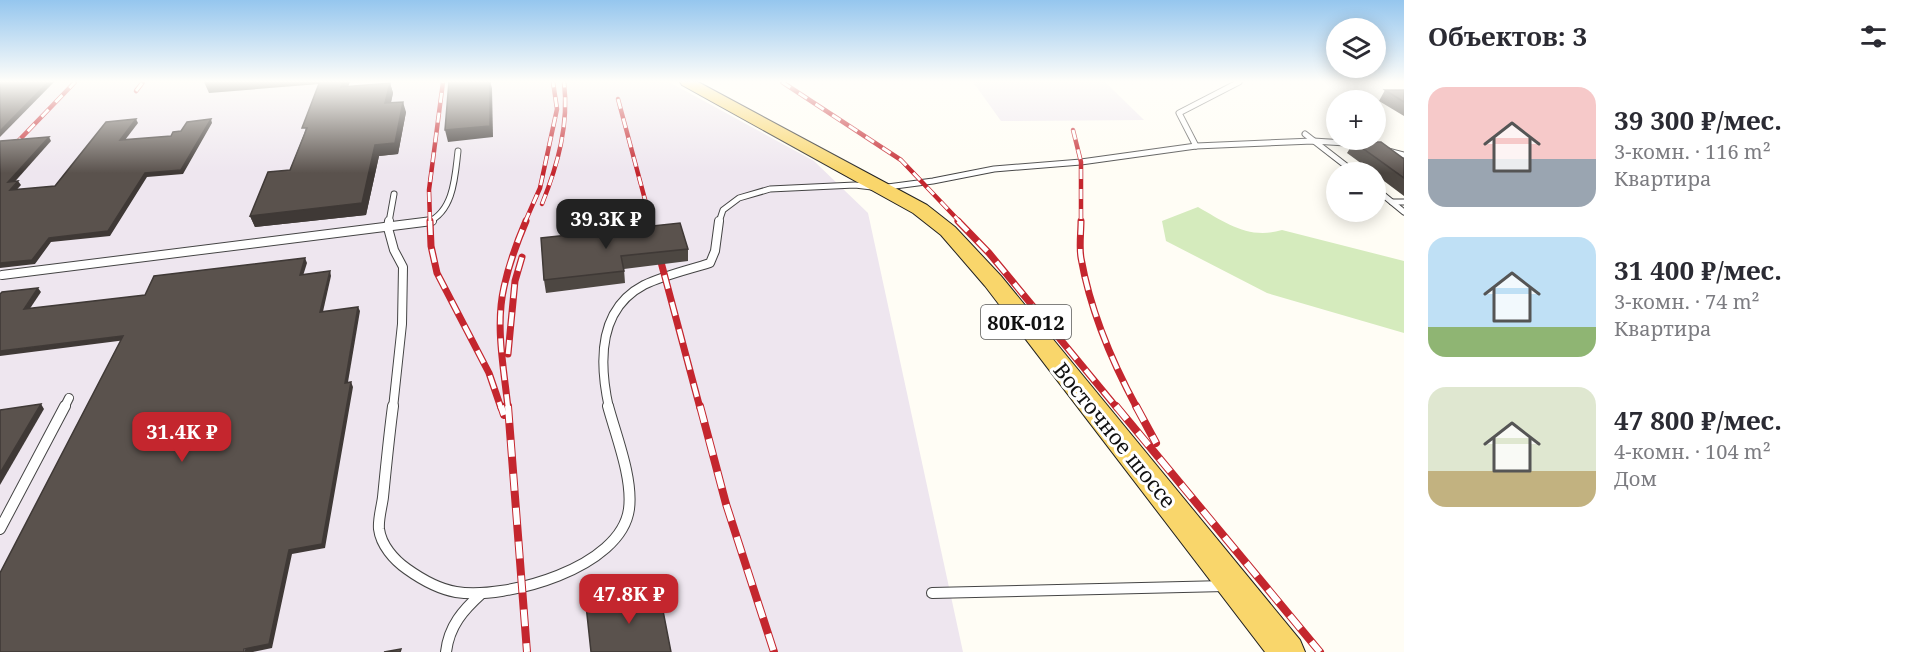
<!DOCTYPE html>
<html lang="ru">
<head>
<meta charset="utf-8">
<style>
  body { margin:0; font-family:"Noto Serif",serif; background:#f2f2f3; color:#2b2b33; height:100vh; display:flex; flex-direction:column; font-size:22px; white-space:nowrap }
  * { box-sizing:border-box; margin:0 }
  p { font-size:20px; color:#7c7c81 }
  .icon { flex:none; width:33px; height:33px; fill:none; stroke:currentColor; stroke-width:2; stroke-linecap:round; stroke-linejoin:round }
  .map { position:relative; flex:1; overflow:hidden }
  .side { display:flex; flex-direction:column; background:#fff; width:510px }
  .side>* { flex:none }
  .tools { position:absolute; left:1326px; top:18px; display:grid; gap:12px }
  .tools a { display:grid; place-items:center; width:60px; height:60px; border-radius:50%; background:#fff; box-shadow:0 3px 15px #0003; font-size:30px }
  .price { position:absolute; translate:-50% -51px; padding:0 14px; border-radius:12px; background:#c4262e; color:#fff; font-size:20px; line-height:39px; filter:drop-shadow(0 2px 3px #0008) }
  .price::after { content:''; position:absolute; left:50%; top:36px; width:18px; height:14px; margin-left:-9px; background:inherit; clip-path:polygon(0 0,100% 0,50% 100%) }
  .price.on { background:#222; color:#fff }
  ul { padding:0; list-style:none }
  li { display:flex; align-items:center; gap:18px; height:150px; padding:0 24px }
  li span { display:grid; place-items:center; flex:none; width:168px; height:120px; border-radius:18px; color:#555 }
  li>.icon { margin-inline-start:auto }
  span .icon { width:72px; height:72px; fill:#fffc; stroke-width:1 }
  li b { font-size:26px }
  h2 { display:flex; justify-content:space-between; align-items:center; height:72px; padding:0 24px; font-size:26px }
  main { display:flex; flex:1; min-height:0 }
  .map>svg:first-child { display:block }
  .industrial { fill:#eee6ef }
  .green { fill:#d5ebbd }
  .lines { fill:none; stroke-linecap:round; stroke-linejoin:round }
  .lane-far2-casing { stroke:#444; stroke-width:7 }
  .lane-far1-casing { stroke:#444; stroke-width:10 }
  .lane-casing { stroke:#444; stroke-width:12 }
  .primary-casing { stroke:#222; stroke-width:2 }
  .lane-far2 { stroke:#fff; stroke-width:5 }
  .lane-far1 { stroke:#fff; stroke-width:8 }
  .lane { stroke:#fff; stroke-width:10 }
  .primary { fill:#f9d66b; fill-rule:evenodd }
  .rail-far2-casing { stroke:#c4262e; stroke-width:4.5 }
  .rail-far1-casing { stroke:#c4262e; stroke-width:7 }
  .rail-casing { stroke:#c4262e; stroke-width:8 }
  .rail-far2 { stroke:#fff; stroke-width:3; stroke-dasharray:10; stroke-linecap:butt }
  .rail-far1 { stroke:#fff; stroke-width:4.5; stroke-dasharray:14; stroke-linecap:butt }
  .rail { stroke:#fff; stroke-width:6; stroke-dasharray:17; stroke-linecap:butt }
  .wall { fill:#4d4742 }
  .shaded-wall { fill:#3f3936 }
  .building { fill:#5a524d; stroke:#3f3936; stroke-width:1.5 }
  .labels { text-anchor:middle; dominant-baseline:central; stroke-width:6; stroke-linejoin:round; paint-order:stroke }
  .shield { fill:#fff; stroke:#585858; stroke-width:1.5 }
  .shield-label { font-size:20px; font-weight:bold; fill:#111 }
  .street-label { font-size:21px; fill:#111; stroke:#fff }
</style>
</head>
<body>
<main>
<div class="map">
<svg width="1404" height="652" viewBox="0 0 1404 652">
  <rect width="100%" height="100%" fill="#fffdf5"/>
  <g class="industrial">
    <polygon points="0,82 669,82 814,161 868,213 963,652 0,652"/>
    <polygon points="973,82 1105,82 1144,120 1001,121"/>
  </g>
  <path class="green" d="M1198,207c28,16 51,33 84,23l122,31v72l-137,-40 -101,-52 -4,-20z"/>
  <g class="lines">
    <defs>
      <g id="lane-far2">
        <polyline points="1305,134 1354,172"/>
        <polyline points="1196,146 1179,113 1239,82"/>
        <polyline points="1388,151 1404,155"/>
        <polyline points="1376,189 1404,212"/>
        <polyline points="1392,202 1404,202"/>
        <polyline points="389,222 394,194"/>
        <path d="M428,222c26,-11 27,-46 30,-71"/>
        <polyline points="719,222 723,210 739,198 770,189 855,185 880,188 933,181 994,169 1081,162 1196,146 1313,141 1362,144"/>
      </g>
      <g id="lane-far1">
        <polyline points="389,221 388,228 394,250 403,267 402,324 393,408"/>
        <polyline points="2,275 432,221"/>
        <polyline points="64,408 69,398"/>
        <path d="M609,408c-10,-45 -11,-99 35,-123 21,-10 44,-15 66,-22l5,-12 4,-30"/>
      </g>
      <g id="lane">
        <path d="M393,406c-4,30 -7,61 -10,91 -1,9 -5,22 -4,32 2,16 15,31 28,40 14,10 32,20 49,23 50,8 165,-24 173,-83 4,-31 -13,-73 -21,-103"/>
        <polyline points="0,529 65,406"/>
        <polyline points="932,593 1225,586"/>
        <path d="M446,652c3,-26 17,-42 36,-59"/>
      </g>
      <polygon id="primary" points="680,82 698,82 927,205 955,227 1001,276 1300,640 1305,652 1265,652 985,286 941,235 913,213 682,85"/>
    </defs>
    <use href="#lane-far2" class="lane-far2-casing"/>
    <use href="#lane-far1" class="lane-far1-casing"/>
    <use href="#lane" class="lane-casing"/>
    <use href="#primary" class="primary-casing"/>
    <use href="#lane-far2" class="lane-far2"/>
    <use href="#lane-far1" class="lane-far1"/>
    <use href="#lane" class="lane"/>
    <use href="#primary" class="primary"/>
    <defs>
      <g id="rail-far2">
        <polyline points="782,82 901,160 960,222"/>
        <polyline points="136,91 143,82"/>
        <polyline points="618,99 651,222"/>
        <polyline points="1073,130 1081,162 1081,222"/>
        <polyline points="0,160 75,82"/>
        <path d="M542,204c16,-40 27,-79 22,-122"/>
        <polyline points="430,222 429,190 443,82"/>
        <polyline points="525,222 540,188 557,109 553,82"/>
      </g>
      <g id="rail-far1">
        <polyline points="430,221 431,246 437,273 489,373 501,408"/>
        <polyline points="650,221 700,408"/>
        <polyline points="958,221 989,253 1117,408"/>
        <path d="M1081,221c0,12 -2,25 0,37 9,51 31,104 56,150"/>
        <polyline points="508,354 515,281 522,257"/>
        <path d="M508,408c-4,-39 -13,-82 -4,-121 5,-23 13,-45 22,-66"/>
      </g>
      <g id="rail">
        <polyline points="501,406 504,415"/>
        <polyline points="508,406 527,652"/>
        <polyline points="700,406 726,504 774,652"/>
        <polyline points="1116,406 1320,652"/>
        <polyline points="1136,406 1156,443"/>
      </g>
    </defs>
    <use href="#rail-far2" class="rail-far2-casing"/>
    <use href="#rail-far1" class="rail-far1-casing"/>
    <use href="#rail" class="rail-casing"/>
    <use href="#rail-far2" class="rail-far2"/>
    <use href="#rail-far1" class="rail-far1"/>
    <use href="#rail" class="rail"/>
  </g>
  <g class="wall">
    <polygon points="205,81 350,81 348,87 390,83 393,93 391,103 406,112 398,154 379,156 366,215 255,227 250,216 290,170 304,134 319,84 209,93 204,82"/>
    <polygon points="1385,90 1404,90 1404,116 1379,101"/>
    <polygon points="1354,142 1404,159 1404,196 1376,175 1376,172 1373,172 1347,153"/>
    <polygon points="541,238 688,249 688,261 624,269 625,283 546,293 544,280"/>
  </g>
  <g class="shaded-wall">
    <polygon points="49,81 55,81 0,137 0,131"/>
    <polygon points="343,81 350,81 344,97 341,87"/>
    <polygon points="490,81 492,88 493,137 448,142 445,130"/>
    <polygon points="390,83 393,93 388,114 385,103"/>
    <polygon points="403,102 406,112 398,154 379,156 366,215 255,227 250,216"/>
    <polygon points="136,119 138,123 122,144 120,140"/>
    <polygon points="211,119 212,123 183,174 147,177 110,236 51,242 35,264 0,268 0,263 49,238 145,173"/>
    <polygon points="49,137 51,141 11,186 8,182"/>
    <polygon points="18,181 21,185 13,194 10,190"/>
    <polygon points="305,258 307,263 302,279 300,275"/>
    <polygon points="330,271 331,276 322,316 320,312"/>
    <polygon points="38,288 41,292 27,313 24,309"/>
    <polygon points="358,307 360,311 347,388 345,383"/>
    <polygon points="123,336 126,340 0,356 0,351"/>
    <polygon points="351,382 353,387 325,548 292,554 272,648 253,652 244,652 289,550"/>
    <polygon points="41,404 44,409 0,485 0,473"/>
  </g>
  <g class="building">
    <polygon points="0,81 49,81 0,131"/>
    <polygon points="320,81 343,81 341,87 390,83 385,103 403,102 395,143 375,145 362,203 250,216 268,172 290,170 307,128 302,128"/>
    <polygon points="449,81 490,81 490,126 445,130"/>
    <polygon points="1385,90 1404,90 1404,102"/>
    <polygon points="136,119 120,140 171,136 173,132 181,131 187,122 211,119 181,170 145,173 108,231 49,238 32,260 0,263 0,141 49,137 8,182 18,181 10,190 55,186 106,122"/>
    <polygon points="1354,142 1381,142 1404,159 1404,178"/>
    <polygon points="680,223 688,249 621,256 624,271 544,280 541,238"/>
    <polygon points="305,258 300,275 330,271 320,312 358,307 345,383 351,382 322,544 289,550 269,644 244,649 244,652 0,652 0,573 123,336 0,351 0,294 2,292 38,288 24,309 145,295 154,276"/>
    <polygon points="41,404 0,473 0,410"/>
    <polygon points="659,590 671,652 591,652 586,605"/>
    <polygon points="401,649 400,652 384,652"/>
  </g>
  <linearGradient id="sky" x2="0" y2="1"><stop stop-color="#95c6ee"/><stop offset="0.47" stop-color="#fffefa"/><stop offset="1" stop-color="#fffefa" stop-opacity="0"/></linearGradient>
  <rect width="1404" height="173" fill="url(#sky)"/>
  <g class="labels">
    <rect class="shield" x="981" y="305" width="90" height="34" rx="4.5"/>
    <g class="shield-label">
      <text x="1026" y="322">80К-012</text>
    </g>
    <g class="street-label">
      <text transform="translate(1115 435) rotate(51)">Восточное шоссе</text>
    </g>
  </g>
</svg>
<div class="tools">
<a><svg class="icon" aria-label="layers" viewBox="0 0 24 24"><path d="M12 4l9 5-9 5-9-5zM3 14l9 5 9-5"/></svg></a>
<a>+</a>
<a>−</a>
</div>
<b class="price on" style="left:606px;top:250px">39.3K ₽</b>
<b class="price" style="left:182px;top:463px">31.4K ₽</b>
<b class="price" style="left:629px;top:625px">47.8K ₽</b>
</div>
<section class="side">
<h2>Объектов: 3<svg class="icon" aria-label="filters" viewBox="0 0 24 24"><path d="M4 7h16M4 17h16"/><circle cx="9" cy="7" r="2"/><circle cx="15" cy="17" r="2"/></svg></h2>
<ul>
<li><span style="background:linear-gradient(#f6c9c9 60%,#9aa5b1 0)"><svg class="icon" aria-label="home" viewBox="0 0 24 24"><path d="M3 11l9-7 9 7M6 9v11h12V9"/></svg></span><div><b>39 300 ₽/мес.</b><p>3-комн. · 116 m²</p><p>Квартира</p></div></li>
<li><span style="background:linear-gradient(#bfe0f5 75%,#8fb573 0)"><svg class="icon" aria-label="home" viewBox="0 0 24 24"><path d="M3 11l9-7 9 7M6 9v11h12V9"/></svg></span><div><b>31 400 ₽/мес.</b><p>3-комн. · 74 m²</p><p>Квартира</p></div></li>
<li><span style="background:linear-gradient(#dfe7d0 70%,#c2b280 0)"><svg class="icon" aria-label="home" viewBox="0 0 24 24"><path d="M3 11l9-7 9 7M6 9v11h12V9"/></svg></span><div><b>47 800 ₽/мес.</b><p>4-комн. · 104 m²</p><p>Дом</p></div></li>
</ul>
</section>
</main>
</body>
</html>
